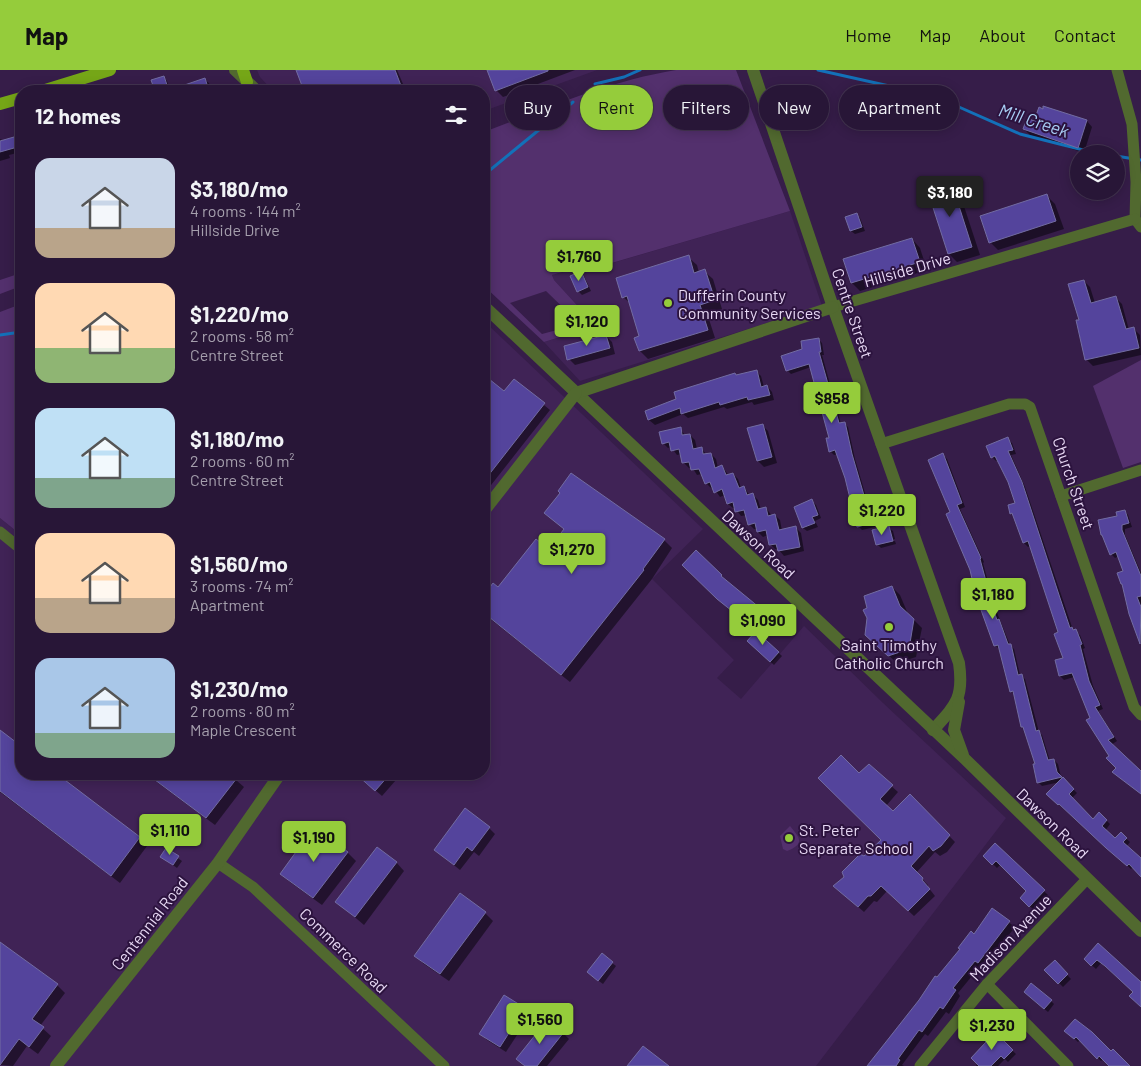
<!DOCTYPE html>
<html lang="en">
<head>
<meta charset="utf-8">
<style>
  body { margin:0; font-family:Barlow,sans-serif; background:#301f3f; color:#f1f3f6; height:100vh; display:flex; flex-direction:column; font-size:19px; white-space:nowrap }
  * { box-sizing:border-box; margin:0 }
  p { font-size:16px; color:#a59fad }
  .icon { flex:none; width:28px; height:28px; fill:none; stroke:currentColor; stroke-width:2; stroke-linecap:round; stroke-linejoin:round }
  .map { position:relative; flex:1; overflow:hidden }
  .side { position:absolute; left:15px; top:15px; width:475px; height:695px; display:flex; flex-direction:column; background:#281637; border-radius:20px; box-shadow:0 2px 12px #0003,0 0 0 1px #443552 }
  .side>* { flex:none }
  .banner { position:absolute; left:505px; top:15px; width:475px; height:45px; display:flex; gap:10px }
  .fabs { position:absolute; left:1070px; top:75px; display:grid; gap:10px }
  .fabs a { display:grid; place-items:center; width:55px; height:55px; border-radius:50%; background:#281637; box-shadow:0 2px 12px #0003,0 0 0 1px #443552; font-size:25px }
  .price { position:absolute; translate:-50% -42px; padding:0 11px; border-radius:5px; background:#95cc3b; color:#111; font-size:16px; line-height:32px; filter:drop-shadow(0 1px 2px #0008) }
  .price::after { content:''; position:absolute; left:50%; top:30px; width:15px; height:11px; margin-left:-8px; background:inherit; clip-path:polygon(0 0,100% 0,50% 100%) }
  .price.active { background:#222; color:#fff }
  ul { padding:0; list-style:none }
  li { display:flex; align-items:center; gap:15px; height:125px; padding:0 20px }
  li span { display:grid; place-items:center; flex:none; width:140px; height:100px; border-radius:15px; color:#555 }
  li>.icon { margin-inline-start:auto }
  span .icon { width:60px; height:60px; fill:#fffc; stroke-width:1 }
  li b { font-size:21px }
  h2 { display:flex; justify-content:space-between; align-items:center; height:60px; padding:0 20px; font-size:21px }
  .tag { padding:0 18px; border-radius:22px; background:#281637; box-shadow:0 2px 12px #0003,0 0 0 1px #443552; font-size:18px; line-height:45px }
  .tag.active { background:#95cc3b; color:#111 }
  header { display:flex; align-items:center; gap:30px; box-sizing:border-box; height:70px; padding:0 25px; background:#95cc3b; color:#111 }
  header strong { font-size:24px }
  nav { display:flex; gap:28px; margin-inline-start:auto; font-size:18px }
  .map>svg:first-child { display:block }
  .built { fill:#402356 }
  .green { fill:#53306d; fill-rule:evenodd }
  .shadow { fill:#0007 }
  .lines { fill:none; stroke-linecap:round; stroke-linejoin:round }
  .stream { stroke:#1371b9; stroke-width:3 }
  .building { fill:#54449c; stroke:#726ca2 }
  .minor { stroke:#51692f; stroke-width:11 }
  .tertiary { stroke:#51692f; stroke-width:12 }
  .primary { stroke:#75a617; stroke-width:12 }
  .poi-dot { fill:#95cc3b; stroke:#2c133e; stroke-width:2 }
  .labels { text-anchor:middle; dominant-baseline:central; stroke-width:4; stroke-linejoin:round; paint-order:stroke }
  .street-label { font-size:16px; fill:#e8d9f5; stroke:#2c133e }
  .poi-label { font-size:16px; fill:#e8d9f5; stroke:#2c133e; text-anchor:start }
  .water-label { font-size:18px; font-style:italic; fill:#a8cef4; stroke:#2c133e }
</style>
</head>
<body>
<header>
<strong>Map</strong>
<nav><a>Home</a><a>Map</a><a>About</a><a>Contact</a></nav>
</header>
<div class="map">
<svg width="1141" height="996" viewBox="0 0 1141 996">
  <rect width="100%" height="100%" fill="#361d49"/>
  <g class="built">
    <polygon points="257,0 597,0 484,41 484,21 273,21 260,7"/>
    <polygon points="790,141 822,236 580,311 544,272 596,256 554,210 552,205 590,194 592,199"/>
    <polygon points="484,251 703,459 652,509 734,590 717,608 741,629 804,556 883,633 1006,748 816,996 0,996 0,448 21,465 21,704 484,704"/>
  </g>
  <g class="green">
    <path d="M676,0h60l54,141 -199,58 -1,-5 -38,11 2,5 42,46 -52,16 -60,-56v-154c63,-24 125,-51 192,-62zM546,221l33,32v1l-37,10 -32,-31z"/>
    <polygon points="21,203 21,216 0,224 0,210"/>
    <polygon points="21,234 21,465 0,448 0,242"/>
    <polygon points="1141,290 1141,392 1123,398 1093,316"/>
    <path d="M790,756c10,12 15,18 -3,25l-4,-2 -3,-13z"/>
  </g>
  <g class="shadow">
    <polygon points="298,0 397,0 406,21 306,21"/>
    <polygon points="488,0 575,0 503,27 496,20"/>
    <polygon points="163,7 167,11 170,21 205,10 209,13 211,21 156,21 153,11"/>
    <polygon points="1043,40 1087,51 1092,57 1084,83 1030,65 1024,59 1035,52"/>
    <polygon points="21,67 21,82 9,85 10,88 0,91 0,69 4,71"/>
    <polygon points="951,112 959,121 980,185 957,192 949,184"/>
    <polygon points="1047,126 1055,134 1064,159 998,180 990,172"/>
    <polygon points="856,145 860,148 865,161 855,164 851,161"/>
    <polygon points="912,169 920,178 927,200 860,221 852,213 845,190"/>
    <polygon points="688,187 697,195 699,203 704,201 713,209 722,239 707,243 715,268 648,289 640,281 641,267 631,234 623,227"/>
    <polygon points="581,202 584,206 591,221 582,225 578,221"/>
    <polygon points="1084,211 1090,217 1095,233 1116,228 1122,234 1129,260 1134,259 1140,265 1141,285 1093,296 1087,290"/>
    <polygon points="606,266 612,272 615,284 575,295 569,289"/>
    <polygon points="818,269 822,273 824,285 822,285 841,354 844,353 848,357 855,389 875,457 862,460 858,456 846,407 838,384 834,385 830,381 830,369 811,297 791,304 787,300 803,280"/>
    <polygon points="756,301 761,306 764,317 767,316 772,322 774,330 754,335 752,332 727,339 724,337 688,348 683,344 655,355 649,350 646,342 736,306"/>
    <polygon points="484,307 505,323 515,311 550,340 484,424"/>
    <polygon points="762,355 768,361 777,393 764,397 758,391"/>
    <polygon points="680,359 686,366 690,365 695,370 697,379 701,378 707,385 711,384 716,389 718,398 722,396 729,406 733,404 738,409 741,418 744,417 750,426 753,425 758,430 761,440 766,438 772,446 775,445 780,450 782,461 796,458 801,463 804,481 784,486 778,479 775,479 770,474 768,465 763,467 758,462 757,459 754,459 749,454 747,445 741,446 735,438 733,438 728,434 725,425 720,427 713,417 711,418 706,413 702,404 697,405 692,397 689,398 684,393 682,384 677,385 671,377 668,378 663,373"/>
    <polygon points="1007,369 1012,373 1016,384 1011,385 1025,417 1073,560 1080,565 1085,578 1083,579 1093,616 1103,639 1098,641 1117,671 1111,675 1141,703 1141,724 1118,698 1111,686 1092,649 1079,615 1074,607 1064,610 1060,606 1065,588 1060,563 1031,476 1028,477 1024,473 1015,446 1012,443 1009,436 1016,434 1009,411 999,390 996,391 992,387"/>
    <polygon points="943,385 947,389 965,437 960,439 984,492 983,493 990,519 988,520 1010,575 1014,579 1020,605 1025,609 1039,662 1042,665 1050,691 1054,690 1058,694 1061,707 1077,723 1071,729 1094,751 1099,744 1107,751 1110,754 1105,761 1115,770 1121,764 1130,772 1126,777 1141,790 1141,805 1133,797 1131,799 1048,724 1060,712 1042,716 1038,712 1036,694 1026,660 1022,657 1015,625 1011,621 1000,578 999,579 995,575 951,443"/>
    <polygon points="812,431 816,435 821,448 815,451 818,457 807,461 803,458"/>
    <polygon points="1125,441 1128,445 1132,457 1125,459 1125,465 1141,503 1141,569 1130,543 1124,501 1119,486 1115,488 1111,484 1119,446"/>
    <polygon points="546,443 664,470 672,478 652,509 570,612 484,544 484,527 494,514 498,518 549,480 565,460"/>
    <polygon points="889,458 893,461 895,469 878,473 878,475 877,474"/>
    <polygon points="895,471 896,474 881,478 878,475"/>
    <polygon points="689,500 721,506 765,545 754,558"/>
    <polygon points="892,517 900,525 908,544 922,558 916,587 897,593 875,573"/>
    <polygon points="756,562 782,586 774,595 748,571"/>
    <polygon points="0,662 21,678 21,704 55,704 139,768 147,776 120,813 0,722"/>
    <polygon points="869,696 898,722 886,736 893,743 910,726 955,772 947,782 940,786 935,782 916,803 928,815 928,817 935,826 914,846 887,821 877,832 874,831 864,842 840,821 845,807 882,770 859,705"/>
    <polygon points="146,704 229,704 244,717 215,755"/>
    <polygon points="357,704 390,704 396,710 382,726"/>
    <polygon points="489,758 495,764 479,786 474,782 460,800 435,780"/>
    <polygon points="995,775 1048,825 1033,839 1021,828 1028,821 1001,794 997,798 985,786"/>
    <polygon points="166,780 182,791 177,798 162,787"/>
    <polygon points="347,782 356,791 322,835 290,812 281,804"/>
    <polygon points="396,792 404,801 364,855 337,832"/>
    <polygon points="992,840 1015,857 984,897 981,895 958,923 960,926 949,944 946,942 928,966 925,964 902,995 904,996 869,996 937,909 975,865"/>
    <polygon points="485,843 493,851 449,911 424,894 416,886"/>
    <polygon points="0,873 57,915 65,923 40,956 51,966 38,984 27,976 13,996 0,995"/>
    <polygon points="1098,875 1141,913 1141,936 1134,922 1101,893 1096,899 1085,889"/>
    <polygon points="1055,892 1071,909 1063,917 1046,900"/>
    <polygon points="612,893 616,896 603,914 592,906"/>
    <polygon points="1029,926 1051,931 1054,934 1048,942"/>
    <polygon points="524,939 530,945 506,982 487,970 481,964"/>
    <polygon points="1066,960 1127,996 1111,996 1103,989 1101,991 1080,970 1078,972"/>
    <polygon points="993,962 1016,984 1008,992 1005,989 998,996 976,996"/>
    <polygon points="563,963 569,969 547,996 525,996"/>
  </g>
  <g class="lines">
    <g class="stream">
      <polyline points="818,0 934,26 1020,64 1099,84"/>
      <polyline points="595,14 624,7 640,0"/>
      <polyline points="1116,86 1141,90"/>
      <polyline points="484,105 573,32"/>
      <polyline points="0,265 21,262"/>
    </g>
  </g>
  <g class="building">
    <polygon points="296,0 395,0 403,21 304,21"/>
    <polygon points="487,0 548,0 548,1 495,21"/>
    <polygon points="164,6 169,21 155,21 151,10"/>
    <polygon points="205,8 209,21 170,21 170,20"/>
    <polygon points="1043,36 1087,50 1078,78 1023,59 1027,48 1034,51 1039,37 1043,39"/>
    <polygon points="21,65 21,76 0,82 0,71"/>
    <polygon points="951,111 972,177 948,184 927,119"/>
    <polygon points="1047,124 1056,151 989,173 980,146"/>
    <polygon points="857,143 862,157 850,161 845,147"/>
    <polygon points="912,168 920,192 851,213 843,189"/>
    <polygon points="689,185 694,203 705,199 715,230 700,235 708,260 639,281 634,268 639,266 627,226 622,228 616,208"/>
    <polygon points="581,201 588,217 577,222 570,206"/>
    <polygon points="1084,210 1091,233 1116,226 1126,259 1134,257 1139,278 1085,290 1076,250 1079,250 1068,214"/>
    <polygon points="606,265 610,278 567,290 564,276"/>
    <polygon points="819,268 821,282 819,282 839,353 845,352 852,384 872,453 857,457 845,408 835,380 829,382 826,368 829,368 809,294 786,301 781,286 802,279 801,271"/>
    <polygon points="757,300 761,317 767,315 770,325 748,330 747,327 720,335 719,332 681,344 680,338 648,350 645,341 676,329 674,322 735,303 736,305"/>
    <polygon points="484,305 504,321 514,309 545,333 484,411"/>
    <polygon points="763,354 772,387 757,391 747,358"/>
    <polygon points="681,357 682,365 690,364 693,379 702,377 703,384 711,383 715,398 722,395 726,405 733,403 739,418 744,416 747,425 753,423 758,439 766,437 768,446 775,444 779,460 796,456 800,477 778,481 776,474 769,475 766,460 757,462 755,453 748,455 744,440 735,442 733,432 727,434 722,419 714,423 710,412 705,414 699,399 691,400 689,392 682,393 679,379 671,381 669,372 662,374 659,362"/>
    <polygon points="1008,367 1013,380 1008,381 1022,412 1060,528 1070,558 1072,557 1073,560 1076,559 1082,574 1080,575 1089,611 1100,635 1095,637 1114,667 1108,670 1141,701 1141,724 1112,702 1116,698 1106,688 1109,686 1086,650 1090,648 1072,603 1059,606 1055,590 1063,588 1054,564 1058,562 1028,471 1023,473 1012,443 1010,444 1008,435 1015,433 1008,412 995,386 991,388 986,376"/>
    <polygon points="943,383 962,433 957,435 981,488 980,489 987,515 985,516 997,550 999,549 1008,574 1011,574 1018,605 1022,604 1036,661 1039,660 1048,690 1054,689 1057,702 1062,707 1037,713 1033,694 1035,694 1023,657 1021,657 1013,621 1010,622 998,575 994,576 976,526 970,500 946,444 950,442 928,390"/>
    <polygon points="571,403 665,469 643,499 644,500 561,605 484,543 484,525 493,513 498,517 536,469 549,479 564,459 544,443 560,423 558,421"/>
    <polygon points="812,429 818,445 812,447 815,453 802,458 794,437"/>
    <polygon points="1125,440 1129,453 1122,455 1122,460 1141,506 1141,526 1137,527 1141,537 1140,574 1129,544 1122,514 1121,514 1117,503 1123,501 1116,482 1110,485 1102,465 1101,465 1098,450 1117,446 1116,442"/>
    <polygon points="889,456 893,471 876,475 872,460"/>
    <polygon points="696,480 722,505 721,506 760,538 747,553 717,529 682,495"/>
    <polygon points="892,516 900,536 914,549 909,579 888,586 865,565 867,548 863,540 867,538 864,526"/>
    <polygon points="756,561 779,582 770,592 747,571"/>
    <polygon points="0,660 21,676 21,704 57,704 140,767 111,806 0,721"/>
    <polygon points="841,685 859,703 869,694 893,715 880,729 893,741 910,724 950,765 941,776 933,781 929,776 911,796 923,808 922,810 930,819 908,841 881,816 871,826 868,826 858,837 833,816 844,807 842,802 860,784 864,786 881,770 818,708"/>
    <polygon points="147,704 231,704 237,708 206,748"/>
    <polygon points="356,704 390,704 375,721"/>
    <polygon points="1063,707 1074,719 1069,724 1093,749 1099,742 1107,750 1102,756 1115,768 1121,762 1127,768 1123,772 1141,788 1141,807 1129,794 1127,796 1106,778 1059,734 1058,735 1046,724"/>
    <polygon points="465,738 490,757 472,781 467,777 454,795 434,780"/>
    <polygon points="314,757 348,782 313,828 280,804"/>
    <polygon points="995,773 1045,820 1029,837 1020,828 1026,821 996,791 992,795 983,786"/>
    <polygon points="377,777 397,792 355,847 335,832"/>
    <polygon points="166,778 179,786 173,795 160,787"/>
    <polygon points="460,823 486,842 440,904 414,886"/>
    <polygon points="992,838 1010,851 978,893 975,891 953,918 956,920 943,939 940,937 922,962 919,960 898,989 900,990 896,996 867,996 919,930 935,906 937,907 960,879 958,878 971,861 974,864"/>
    <polygon points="0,872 58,914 32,949 44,957 29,977 19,969 0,995"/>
    <polygon points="1098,873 1141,912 1141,937 1129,926 1133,922 1105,896 1097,890 1091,896 1084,889"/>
    <polygon points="602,883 613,892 598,911 587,902"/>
    <polygon points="1055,890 1068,904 1058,914 1044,900"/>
    <polygon points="1031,913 1052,930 1044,939 1024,922"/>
    <polygon points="504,925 525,938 500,977 479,964"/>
    <polygon points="548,949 564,962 537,996 525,996 516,989"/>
    <polygon points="1075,949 1092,962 1111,981 1113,979 1130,996 1109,996 1099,986 1097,989 1076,967 1074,969 1064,961"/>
    <polygon points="993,960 1013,980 1004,989 1001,986 991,996 979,996 971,988 986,972 984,969"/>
    <polygon points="643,976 669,996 627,996"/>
  </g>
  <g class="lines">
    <g class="minor">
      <polyline points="1117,0 1132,54 1136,112 1135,149 1141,157"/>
      <polyline points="833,237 1135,149"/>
      <polyline points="881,374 1009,334 1025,334 1030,337 1134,637 1141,645"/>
      <polyline points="1061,426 1141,400"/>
      <polyline points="0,462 21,479"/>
      <polyline points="218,793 253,817 444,996"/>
      <polyline points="987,914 1068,996"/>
      <polyline points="920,996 987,914 1087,809"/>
    </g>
    <g class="tertiary">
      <polyline points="235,0 257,21"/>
      <path d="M753,0l80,237 126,356c5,35 -3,42 -26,67"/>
      <polyline points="484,236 965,689 1141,861"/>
      <polyline points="576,323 833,237"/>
      <polyline points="484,441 576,323"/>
      <polyline points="959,632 954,660 963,685"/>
      <polyline points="56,996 218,793 280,704"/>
    </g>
    <g class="primary">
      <polyline points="243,0 247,12"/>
      <polyline points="42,21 110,0"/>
      <polyline points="0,34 21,28"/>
    </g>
  </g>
  <g class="poi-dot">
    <circle cx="668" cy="233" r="5"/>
    <circle cx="889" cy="557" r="5"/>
    <circle cx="789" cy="768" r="5"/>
  </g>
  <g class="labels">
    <g class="street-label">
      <text transform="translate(907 199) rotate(-16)">Hillside Drive</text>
      <text transform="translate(853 243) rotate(71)">Centre Street</text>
      <text transform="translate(1074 413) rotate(71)">Church Street</text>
      <text transform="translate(759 474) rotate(43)">Dawson Road</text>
      <text transform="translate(1053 753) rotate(44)">Dawson Road</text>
      <text transform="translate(149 853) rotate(-52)">Centennial Road</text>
      <text transform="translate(1010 867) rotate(-47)">Madison Avenue</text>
      <text transform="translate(344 880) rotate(44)">Commerce Road</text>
    </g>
    <g class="poi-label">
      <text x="678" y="224">Dufferin County<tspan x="678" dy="18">Community Services</tspan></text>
      <text x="889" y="574" text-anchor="middle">Saint Timothy<tspan x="889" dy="18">Catholic Church</tspan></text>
      <text x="799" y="759">St. Peter<tspan x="799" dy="18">Separate School</tspan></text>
    </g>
    <g class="water-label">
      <text transform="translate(1034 50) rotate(18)">Mill Creek</text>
    </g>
  </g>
</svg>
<div class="fabs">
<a><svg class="icon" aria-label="layers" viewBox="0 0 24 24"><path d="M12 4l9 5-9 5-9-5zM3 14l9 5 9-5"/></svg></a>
</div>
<b class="price active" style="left:950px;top:148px">$3,180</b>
<b class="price" style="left:579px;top:212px">$1,760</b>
<b class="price" style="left:587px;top:277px">$1,120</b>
<b class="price" style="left:832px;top:354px">$858</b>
<b class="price" style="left:882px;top:466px">$1,220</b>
<b class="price" style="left:572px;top:505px">$1,270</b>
<b class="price" style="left:993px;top:550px">$1,180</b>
<b class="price" style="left:763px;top:576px">$1,090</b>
<b class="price" style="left:170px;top:786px">$1,110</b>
<b class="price" style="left:314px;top:793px">$1,190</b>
<b class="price" style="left:540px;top:975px">$1,560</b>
<b class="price" style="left:992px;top:981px">$1,230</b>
<div class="banner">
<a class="tag">Buy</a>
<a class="tag active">Rent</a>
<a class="tag">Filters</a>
<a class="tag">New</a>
<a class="tag">Apartment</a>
</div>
<section class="side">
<h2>12 homes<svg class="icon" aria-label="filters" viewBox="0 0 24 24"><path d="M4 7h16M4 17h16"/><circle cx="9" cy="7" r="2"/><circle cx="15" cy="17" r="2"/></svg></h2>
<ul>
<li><span style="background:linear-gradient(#c9d6e8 70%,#b9a48a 0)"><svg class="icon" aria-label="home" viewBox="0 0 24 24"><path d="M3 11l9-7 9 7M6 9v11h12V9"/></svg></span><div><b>$3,180/mo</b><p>4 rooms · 144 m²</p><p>Hillside Drive</p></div></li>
<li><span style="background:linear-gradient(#ffd9b3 65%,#8fb573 0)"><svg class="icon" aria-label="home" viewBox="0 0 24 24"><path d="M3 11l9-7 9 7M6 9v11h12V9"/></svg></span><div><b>$1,220/mo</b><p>2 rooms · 58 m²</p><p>Centre Street</p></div></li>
<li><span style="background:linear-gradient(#bfe0f5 70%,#7fa58c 0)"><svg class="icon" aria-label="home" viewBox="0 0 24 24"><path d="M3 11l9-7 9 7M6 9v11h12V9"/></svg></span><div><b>$1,180/mo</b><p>2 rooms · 60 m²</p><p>Centre Street</p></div></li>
<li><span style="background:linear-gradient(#ffd9b3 65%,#b9a48a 0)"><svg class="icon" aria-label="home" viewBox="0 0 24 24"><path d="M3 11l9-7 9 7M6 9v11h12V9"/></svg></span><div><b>$1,560/mo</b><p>3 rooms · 74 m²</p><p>Apartment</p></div></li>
<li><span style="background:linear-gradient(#a9c7e8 75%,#7fa58c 0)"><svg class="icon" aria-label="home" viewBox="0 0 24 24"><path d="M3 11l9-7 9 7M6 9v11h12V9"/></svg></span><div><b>$1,230/mo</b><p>2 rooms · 80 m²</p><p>Maple Crescent</p></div></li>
</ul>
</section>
</div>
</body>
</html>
